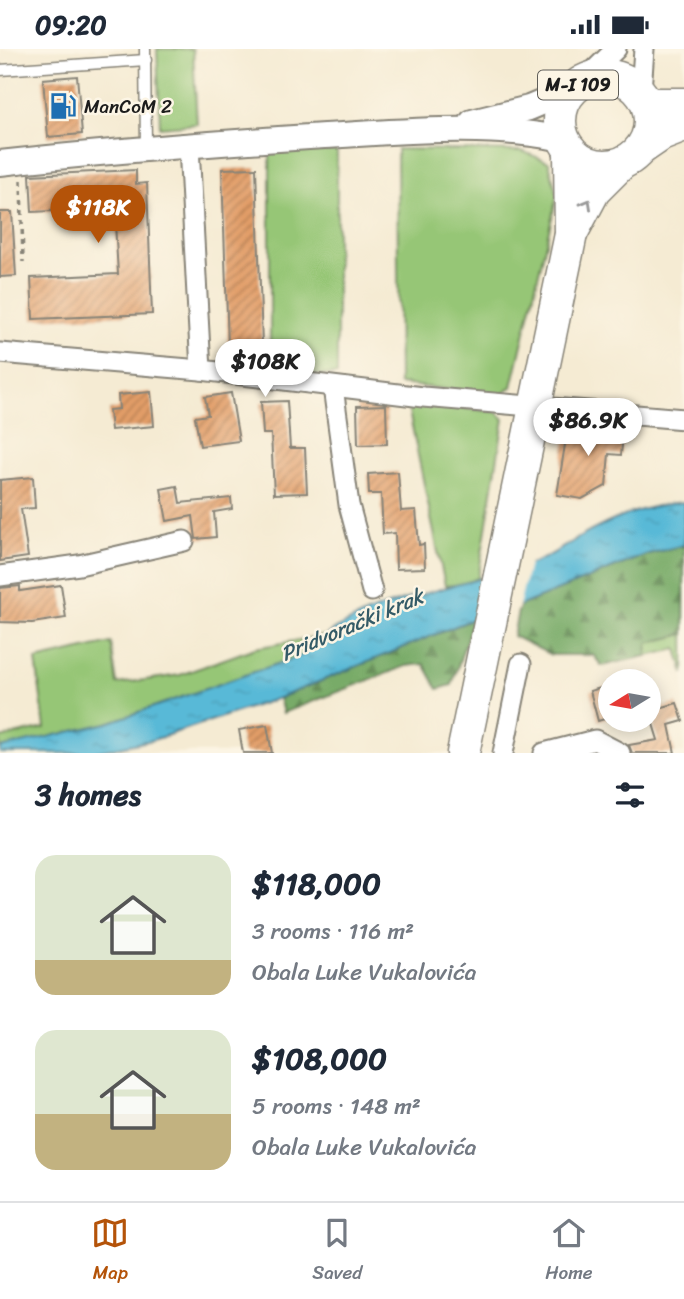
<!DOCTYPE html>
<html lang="en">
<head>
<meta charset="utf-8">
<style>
  body { margin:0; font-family:Sriracha,sans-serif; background:#f6f6f7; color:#1f2937; height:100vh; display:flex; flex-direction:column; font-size:26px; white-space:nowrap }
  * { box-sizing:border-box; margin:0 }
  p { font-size:23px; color:#747a83 }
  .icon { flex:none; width:38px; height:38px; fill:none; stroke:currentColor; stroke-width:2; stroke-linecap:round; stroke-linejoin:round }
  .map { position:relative; height:704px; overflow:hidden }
  .panel { display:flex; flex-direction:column; background:#fff; flex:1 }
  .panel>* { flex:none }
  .needle { width:46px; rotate:259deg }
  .buttons { position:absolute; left:598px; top:620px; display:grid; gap:14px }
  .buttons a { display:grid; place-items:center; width:63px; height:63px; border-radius:50%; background:#fff; box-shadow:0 4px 18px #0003; font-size:35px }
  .price { position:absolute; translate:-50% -60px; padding:0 16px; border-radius:24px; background:#fff; color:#222; font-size:23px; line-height:46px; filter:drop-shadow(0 2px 4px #0008) }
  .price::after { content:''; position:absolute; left:50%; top:42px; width:21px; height:16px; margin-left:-10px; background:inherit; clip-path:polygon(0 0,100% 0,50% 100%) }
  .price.current { background:#b45309; color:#fff }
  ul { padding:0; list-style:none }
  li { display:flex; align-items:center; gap:21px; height:175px; padding:0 35px }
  li span { display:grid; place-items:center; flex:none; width:196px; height:140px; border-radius:21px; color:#555 }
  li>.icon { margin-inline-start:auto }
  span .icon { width:84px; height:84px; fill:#fffc; stroke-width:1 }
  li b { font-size:30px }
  h2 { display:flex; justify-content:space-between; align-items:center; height:84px; padding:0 35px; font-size:30px }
  .status { display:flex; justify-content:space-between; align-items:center; height:49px; padding:0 35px; background:#fff; direction:ltr }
  .status svg { height:19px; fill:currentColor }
  .menu { display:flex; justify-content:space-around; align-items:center; height:98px; border-top:2px solid #e0e1e3; background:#fff; font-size:19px; color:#747a83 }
  .menu a { display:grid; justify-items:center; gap:4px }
  .menu .current { color:#b45309 }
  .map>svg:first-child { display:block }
  .green { fill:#96c676; stroke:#597149; stroke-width:2 }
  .forest { fill:url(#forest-firs); stroke:#4a6442; stroke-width:2 }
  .water { fill:url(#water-ripples); stroke:#3a6a7a; stroke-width:2 }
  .pier { fill:#f5ebd3 }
  .building { fill:url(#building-hatch) }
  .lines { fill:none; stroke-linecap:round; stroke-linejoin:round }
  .service-casing { stroke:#888478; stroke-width:13 }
  .minor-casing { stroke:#888478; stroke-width:23 }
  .tertiary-casing { stroke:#888478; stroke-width:28 }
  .primary-casing { stroke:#888478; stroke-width:35 }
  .path { stroke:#888478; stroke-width:3.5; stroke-dasharray:5 5; stroke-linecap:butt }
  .service { stroke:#fff; stroke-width:10 }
  .minor { stroke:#fff; stroke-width:19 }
  .tertiary { stroke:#fff; stroke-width:24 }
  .primary { stroke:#fff; stroke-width:32 }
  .oneway { stroke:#999 }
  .labels { text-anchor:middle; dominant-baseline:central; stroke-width:5; stroke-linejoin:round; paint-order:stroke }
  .shield { fill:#fcf5e5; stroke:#5f5d58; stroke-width:2 }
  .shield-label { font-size:18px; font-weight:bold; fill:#1c1c1c }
  .poi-label { font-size:19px; fill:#1c1c1c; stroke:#fcf5e5; text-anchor:start }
  .water-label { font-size:21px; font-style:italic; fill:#345b67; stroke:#fcf5e5 }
</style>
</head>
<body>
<div class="status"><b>09:20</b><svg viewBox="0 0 49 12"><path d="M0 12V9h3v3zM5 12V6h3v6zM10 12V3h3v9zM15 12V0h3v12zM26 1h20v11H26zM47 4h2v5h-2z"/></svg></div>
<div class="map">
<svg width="684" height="704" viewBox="0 0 684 704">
  <defs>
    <pattern id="forest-firs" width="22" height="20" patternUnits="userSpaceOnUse" patternTransform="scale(1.75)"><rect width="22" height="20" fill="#78ab67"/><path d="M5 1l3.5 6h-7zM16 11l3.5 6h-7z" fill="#628a54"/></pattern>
    <pattern id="water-ripples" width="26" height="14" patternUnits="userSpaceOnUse" patternTransform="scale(1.75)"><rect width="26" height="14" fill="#58b9d7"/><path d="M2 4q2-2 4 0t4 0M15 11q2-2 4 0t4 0" fill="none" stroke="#4c9eb8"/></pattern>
    <pattern id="building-hatch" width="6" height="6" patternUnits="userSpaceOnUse" patternTransform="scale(1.75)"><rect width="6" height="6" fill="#e29d67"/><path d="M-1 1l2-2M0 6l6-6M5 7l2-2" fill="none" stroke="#b67f54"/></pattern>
  </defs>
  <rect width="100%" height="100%" fill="#fcf5e5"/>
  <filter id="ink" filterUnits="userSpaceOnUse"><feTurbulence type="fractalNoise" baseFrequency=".0143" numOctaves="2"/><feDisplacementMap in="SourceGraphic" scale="14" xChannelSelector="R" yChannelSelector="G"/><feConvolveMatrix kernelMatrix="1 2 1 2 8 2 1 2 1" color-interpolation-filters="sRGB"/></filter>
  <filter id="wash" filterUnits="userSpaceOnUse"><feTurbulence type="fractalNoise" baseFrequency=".00686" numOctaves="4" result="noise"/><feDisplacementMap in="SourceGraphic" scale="28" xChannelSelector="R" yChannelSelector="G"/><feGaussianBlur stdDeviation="1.57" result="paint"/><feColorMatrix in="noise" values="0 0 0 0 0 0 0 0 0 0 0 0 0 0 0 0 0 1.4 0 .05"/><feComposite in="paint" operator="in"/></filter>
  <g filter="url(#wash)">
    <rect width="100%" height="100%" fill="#f5ebd3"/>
    <g class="green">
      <polygon points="157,0 193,0 197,75 160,78"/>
      <polygon points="397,100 522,102 549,113 557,147 512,338 501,346 399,335"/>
      <rect x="270" y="102" width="67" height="224"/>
      <polygon points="407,353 497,363 504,370 478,529 464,535 445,537"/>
      <polygon points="684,585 684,625 677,600 647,607 647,594"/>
      <path d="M321,587l-21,20c-94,33 -202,81 -300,92v-10l45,-10 -9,-68 75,-17 6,41 63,-9 75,-27z"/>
    </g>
    <g class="forest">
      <polygon points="684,496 684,585 648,594 647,607 602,617 593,606 551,606 513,587 519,557 648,505"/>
      <polygon points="473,570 452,636 438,640 424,615 406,617 283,664 279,649"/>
    </g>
    <path class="water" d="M684,453v43l-36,9 -129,52 -46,13 -194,79 -126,42 -62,13h-91v-5l107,-25 193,-67c64,-60 156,-66 236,-94 15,-6 29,-16 42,-24 34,-19 67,-33 106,-36z"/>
    <polygon class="pier" points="530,511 518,561 472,574 483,524"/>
    <g id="blocks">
      <g class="building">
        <polygon points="77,27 82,85 48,88 43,30"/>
        <polygon points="256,119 262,296 228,297 222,120"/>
        <polygon points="136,121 136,135 147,134 152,265 33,270 31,229 118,225 115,174 72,176 71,161 32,163 30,126"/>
        <polygon points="0,163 12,163 16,227 0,228"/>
        <polygon points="151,343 154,377 111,381 109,361 119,360 118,346"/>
        <polygon points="231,344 239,392 200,397 195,368 208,366 205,348"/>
        <polygon points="287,352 290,399 305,399 307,444 274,445 271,385 263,385 261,353"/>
        <polygon points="386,356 387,395 358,396 357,357"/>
        <polygon points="576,373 624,377 621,406 609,405 606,437 582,450 557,446 567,383"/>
        <polygon points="398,423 401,462 416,461 419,496 424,495 425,519 396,520 395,484 383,485 381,445 369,445 368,425"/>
        <polygon points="33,428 35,459 21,460 28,508 0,512 0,431"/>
        <polygon points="177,437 180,454 231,449 232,460 214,463 216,488 196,490 193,467 167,472 161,440"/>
        <polygon points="61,536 66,569 32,574 0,573 0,539 20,537 20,542"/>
        <polygon points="611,636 611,668 598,672 590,642"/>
        <polygon points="677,654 683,672 669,676 675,704 632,704 629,696 658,691 649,662"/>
        <polygon points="267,676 272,704 243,704 239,681"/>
      </g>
    </g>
  </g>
  <g filter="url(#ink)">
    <use href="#blocks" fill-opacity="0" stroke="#888478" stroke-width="2"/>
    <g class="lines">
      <defs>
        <g id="service">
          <polyline points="145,0 146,100"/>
          <polyline points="0,21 146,11"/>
        </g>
        <g id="minor">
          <polyline points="582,33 616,0"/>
          <polyline points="641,42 644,0"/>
          <polyline points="189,97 201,321"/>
          <polyline points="0,304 201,321 423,348 684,370"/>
          <polyline points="333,338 349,456 372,542"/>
          <polyline points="0,527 79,516 184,492"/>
          <polyline points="503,704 521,615"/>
          <polyline points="544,704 595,691 620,704"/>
        </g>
        <g id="tertiary">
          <polyline points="472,73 529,59 572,41"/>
          <path d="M0,114c108,-12 216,-20 324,-27 75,-4 164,-13 239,3"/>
        </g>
        <g id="primary">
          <circle cx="605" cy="72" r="45"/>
          <polyline points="647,55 684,55"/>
          <polyline points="642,99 661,86 684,77"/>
          <polyline points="570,102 571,185 594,142 620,116"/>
          <polyline points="463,704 571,185"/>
        </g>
      </defs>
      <use href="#service" class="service-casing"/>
      <use href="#minor" class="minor-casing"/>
      <use href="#tertiary" class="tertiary-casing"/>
      <use href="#primary" class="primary-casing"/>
      <polyline class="path" points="21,131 23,213"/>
      <use href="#service" class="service"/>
      <use href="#minor" class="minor"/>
      <use href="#tertiary" class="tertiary"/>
      <use href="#primary" class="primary"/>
    </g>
    <defs><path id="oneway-chevron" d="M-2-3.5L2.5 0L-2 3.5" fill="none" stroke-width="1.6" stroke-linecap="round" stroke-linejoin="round" transform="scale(1.75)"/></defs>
    <use class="oneway" href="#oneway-chevron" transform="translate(587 155) rotate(-61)"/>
  </g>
  <defs>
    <symbol id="fuel-bare" viewBox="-9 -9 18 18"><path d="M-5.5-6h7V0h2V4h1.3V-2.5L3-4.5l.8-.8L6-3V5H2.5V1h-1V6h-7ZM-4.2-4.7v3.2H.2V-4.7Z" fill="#1f6fb2" stroke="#fcf5e5" stroke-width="2.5" paint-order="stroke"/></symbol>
  </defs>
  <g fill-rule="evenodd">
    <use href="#fuel-bare" x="44" y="38" width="38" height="38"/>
  </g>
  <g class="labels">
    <rect class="shield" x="538" y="21.5" width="80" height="29" rx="5"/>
    <g class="shield-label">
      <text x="578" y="36">M-I 109</text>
    </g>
    <g class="poi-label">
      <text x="84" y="57">ManCoM 2</text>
    </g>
    <g class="water-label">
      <text transform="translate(352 576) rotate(-23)">Pridvorački krak</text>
    </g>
  </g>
</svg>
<div class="buttons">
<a><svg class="needle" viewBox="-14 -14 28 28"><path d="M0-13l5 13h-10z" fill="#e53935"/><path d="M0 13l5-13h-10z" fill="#747a83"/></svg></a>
</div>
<b class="price current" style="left:98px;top:196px">$118K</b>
<b class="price" style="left:265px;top:350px">$108K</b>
<b class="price" style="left:588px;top:409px">$86.9K</b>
</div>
<section class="panel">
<h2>3 homes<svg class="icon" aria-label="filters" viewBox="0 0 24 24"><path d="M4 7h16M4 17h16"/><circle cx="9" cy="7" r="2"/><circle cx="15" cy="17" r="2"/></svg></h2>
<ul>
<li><span style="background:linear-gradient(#dfe7d0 75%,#c2b280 0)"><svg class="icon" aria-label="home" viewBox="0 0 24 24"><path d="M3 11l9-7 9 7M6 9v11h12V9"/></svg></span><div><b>$118,000</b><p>3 rooms · 116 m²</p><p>Obala Luke Vukalovića</p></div></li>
<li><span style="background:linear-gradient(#dfe7d0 60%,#c2b280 0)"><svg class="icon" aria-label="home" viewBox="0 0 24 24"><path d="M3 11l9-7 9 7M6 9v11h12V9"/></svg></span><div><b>$108,000</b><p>5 rooms · 148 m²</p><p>Obala Luke Vukalovića</p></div></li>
</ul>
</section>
<nav class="menu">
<a class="current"><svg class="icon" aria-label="map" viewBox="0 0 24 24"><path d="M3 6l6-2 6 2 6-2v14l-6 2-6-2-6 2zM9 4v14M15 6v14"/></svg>Map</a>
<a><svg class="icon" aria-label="saved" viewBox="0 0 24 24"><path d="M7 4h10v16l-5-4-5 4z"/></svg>Saved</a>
<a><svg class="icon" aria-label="home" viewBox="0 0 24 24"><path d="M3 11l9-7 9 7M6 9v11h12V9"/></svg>Home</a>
</nav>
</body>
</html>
